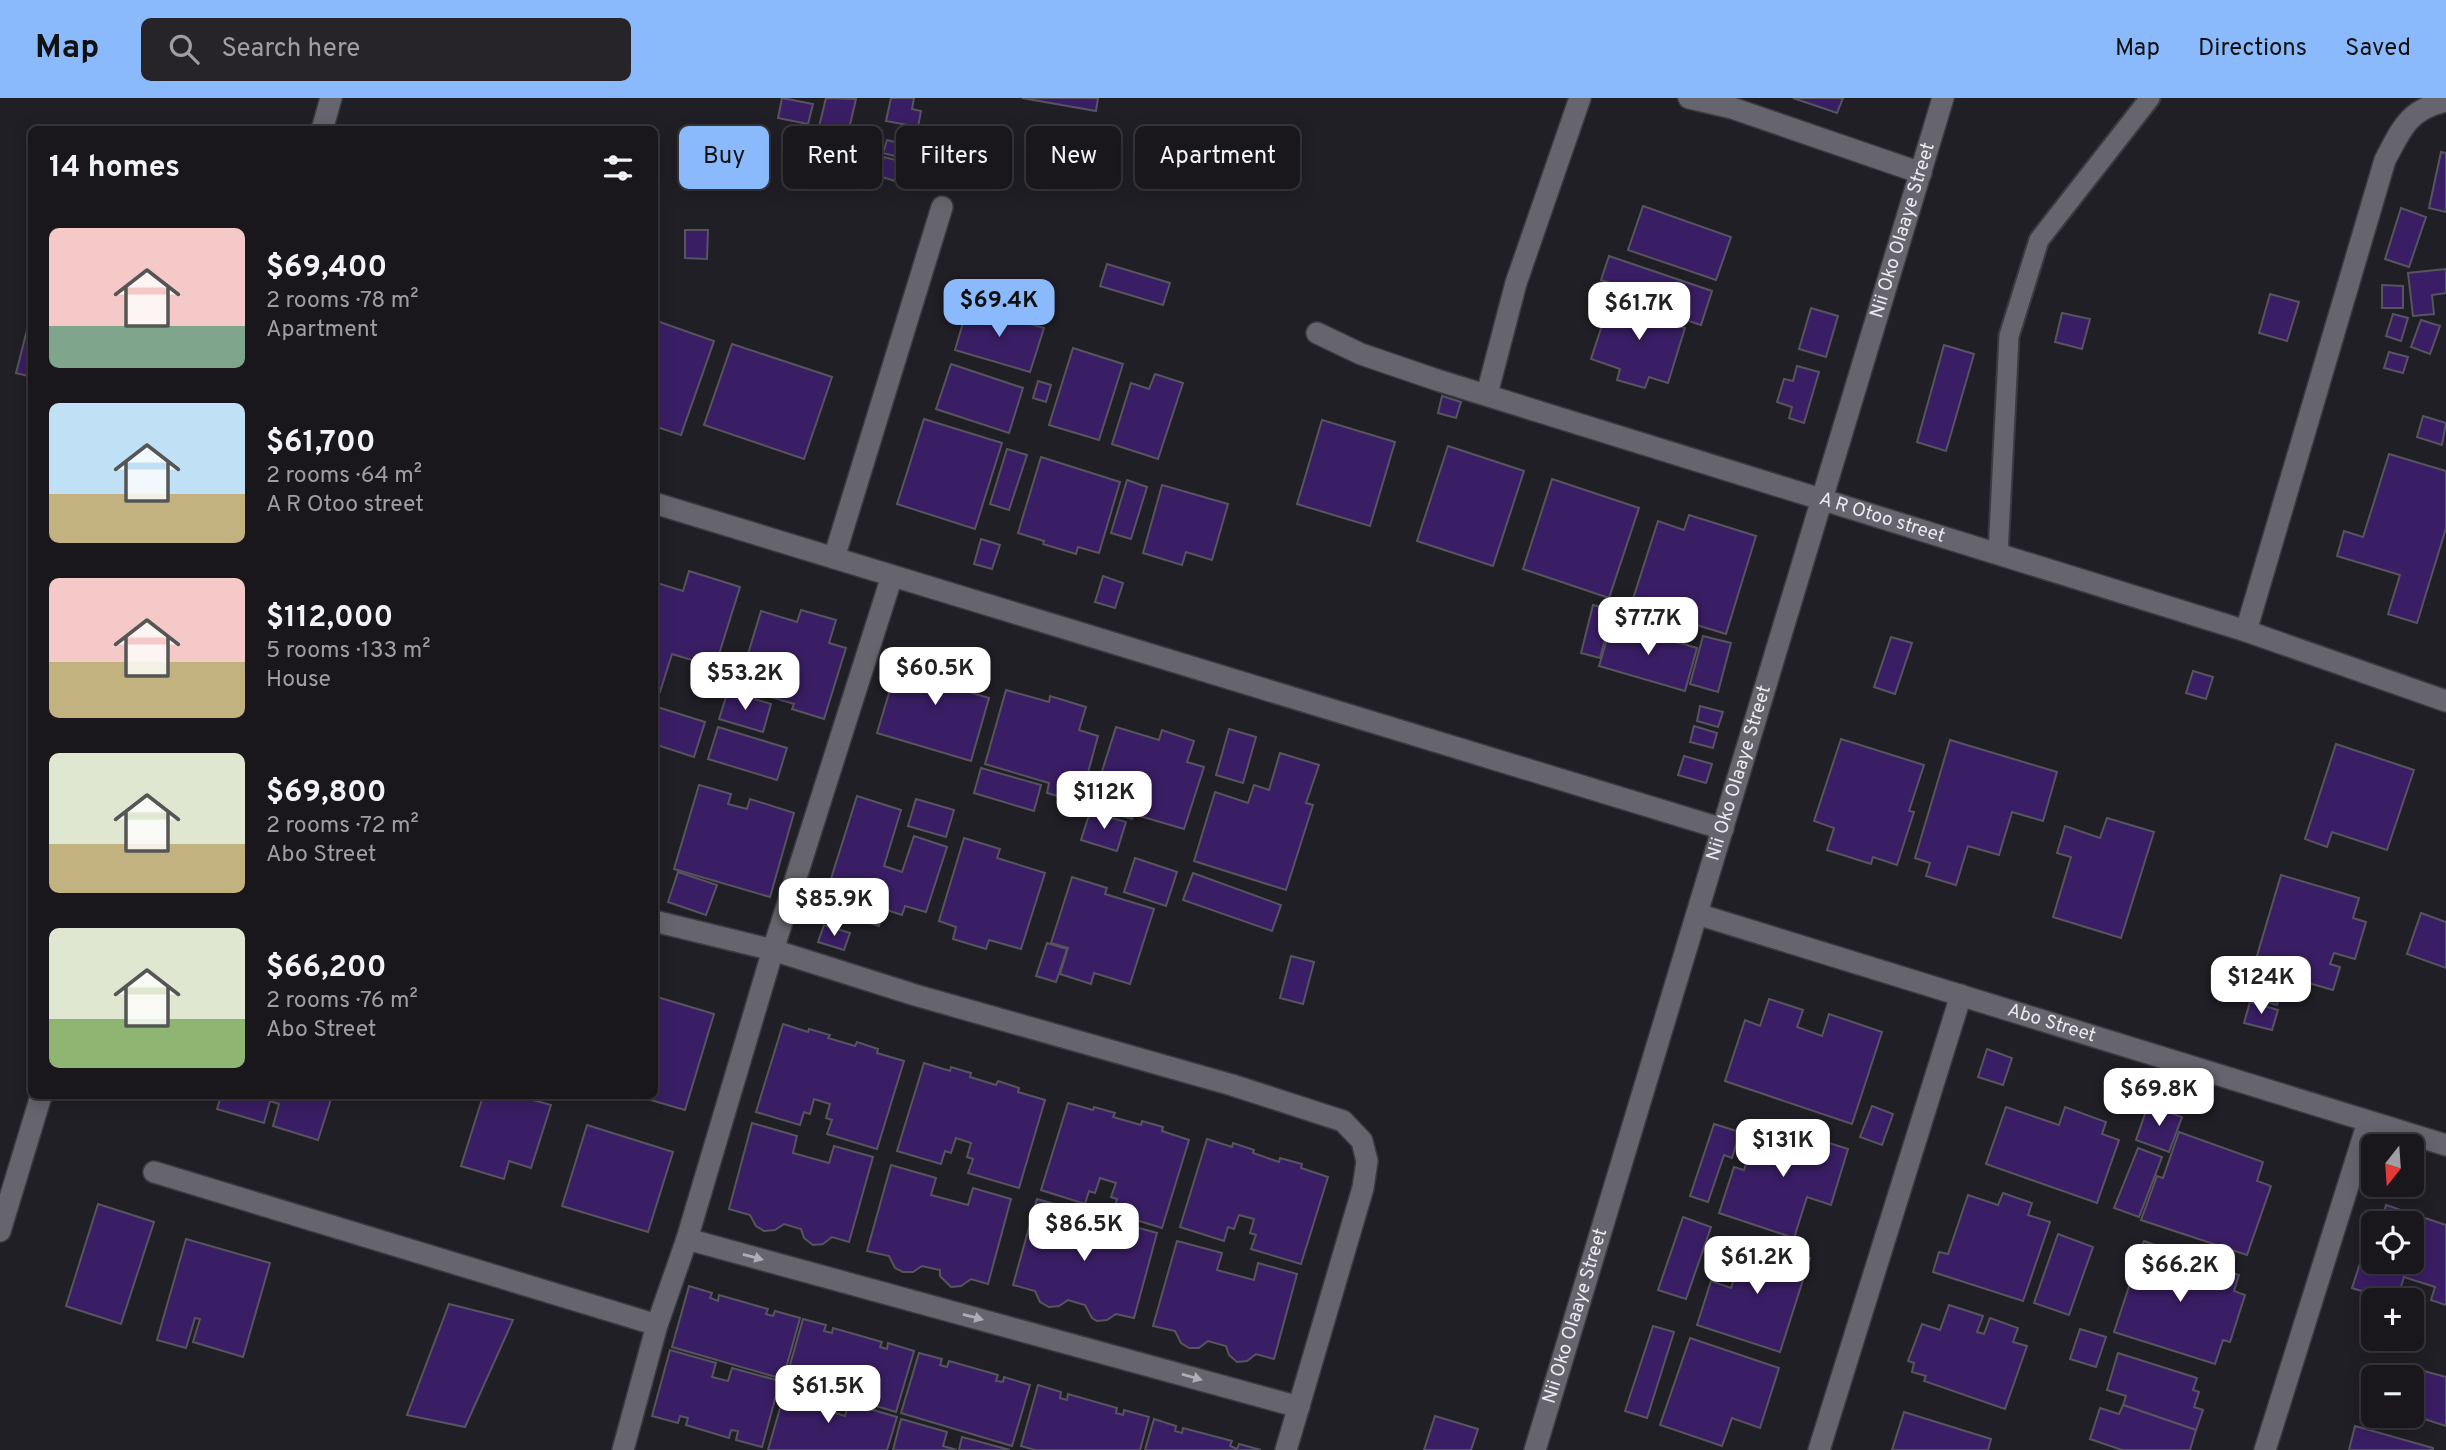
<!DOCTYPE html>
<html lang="en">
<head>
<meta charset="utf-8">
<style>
  body { margin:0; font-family:Overpass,sans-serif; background:#262429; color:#f1f3f6; height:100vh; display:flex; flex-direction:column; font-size:26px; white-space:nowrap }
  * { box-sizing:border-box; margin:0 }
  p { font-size:23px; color:#9f9fa3 }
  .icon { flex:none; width:38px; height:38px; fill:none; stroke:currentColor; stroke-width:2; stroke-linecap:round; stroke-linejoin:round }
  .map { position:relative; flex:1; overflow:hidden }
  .details { position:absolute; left:28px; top:28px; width:630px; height:973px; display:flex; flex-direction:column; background:#19171c; border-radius:10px; box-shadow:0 4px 18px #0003,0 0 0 2px #37363b }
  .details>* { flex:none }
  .banner { position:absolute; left:679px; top:28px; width:665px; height:63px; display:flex; gap:14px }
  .needle { width:46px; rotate:197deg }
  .buttons { position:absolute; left:2361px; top:1036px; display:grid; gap:14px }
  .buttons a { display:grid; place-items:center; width:63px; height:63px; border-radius:10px; background:#19171c; box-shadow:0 4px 18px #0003,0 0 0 2px #37363b; font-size:35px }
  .price { position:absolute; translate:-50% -60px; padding:0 16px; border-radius:14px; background:#fff; color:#222; font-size:23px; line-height:46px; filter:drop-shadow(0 2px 4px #0008) }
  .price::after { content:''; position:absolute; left:50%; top:42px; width:21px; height:16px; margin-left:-10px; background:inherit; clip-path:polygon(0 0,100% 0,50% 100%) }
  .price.selected { background:#8abafc; color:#111 }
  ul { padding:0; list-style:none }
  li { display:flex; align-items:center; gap:21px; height:175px; padding:0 21px }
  li span { display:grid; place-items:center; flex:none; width:196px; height:140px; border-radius:10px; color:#555 }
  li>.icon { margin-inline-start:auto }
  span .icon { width:84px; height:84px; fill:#fffc; stroke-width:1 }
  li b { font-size:30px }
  h2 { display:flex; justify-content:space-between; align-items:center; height:84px; padding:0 21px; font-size:30px }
  .chip { padding:0 24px; border-radius:10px; background:#19171c; box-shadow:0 4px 18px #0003,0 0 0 2px #37363b; font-size:24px; line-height:63px }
  .chip.selected { background:#8abafc; color:#111 }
  header { display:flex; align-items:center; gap:42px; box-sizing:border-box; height:98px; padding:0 35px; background:#8abafc; color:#111 }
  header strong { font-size:33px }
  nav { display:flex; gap:38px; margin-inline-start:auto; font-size:24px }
  .search { width:490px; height:63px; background:#262429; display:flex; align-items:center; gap:18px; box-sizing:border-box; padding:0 24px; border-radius:10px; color:#9f9fa3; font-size:26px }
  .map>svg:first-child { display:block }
  .building { fill:#3a1e65; stroke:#56545d; stroke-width:2 }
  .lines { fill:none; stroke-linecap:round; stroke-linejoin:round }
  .lane-casing { stroke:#3c3a40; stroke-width:23 }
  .street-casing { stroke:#3c3a40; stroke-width:24 }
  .secondary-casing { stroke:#3c3a40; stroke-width:24 }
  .lane { stroke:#66646d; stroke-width:19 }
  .street { stroke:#66646d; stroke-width:21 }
  .secondary { stroke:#66646d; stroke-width:21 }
  .oneway { fill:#afaeb4 }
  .labels { text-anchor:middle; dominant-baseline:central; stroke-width:5; stroke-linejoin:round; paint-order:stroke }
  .street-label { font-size:19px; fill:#ebeaef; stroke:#211f26 }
</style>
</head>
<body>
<header>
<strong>Map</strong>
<div class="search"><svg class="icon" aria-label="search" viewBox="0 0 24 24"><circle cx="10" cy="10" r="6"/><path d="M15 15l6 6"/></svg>Search here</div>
<nav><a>Map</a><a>Directions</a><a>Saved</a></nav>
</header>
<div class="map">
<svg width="2446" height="1352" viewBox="0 0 2446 1352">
  <rect width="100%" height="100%" fill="#211f26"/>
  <g class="building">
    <polygon points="782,0 813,6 808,26 778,20"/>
    <polygon points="826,0 856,1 845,48 816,41"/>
    <polygon points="891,0 914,0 912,11 921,13 918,29 886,23"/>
    <polygon points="1022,0 1098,0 1096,13"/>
    <polygon points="1793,0 1843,0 1837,15"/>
    <polygon points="887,42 906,47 902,60 883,55"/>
    <polygon points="2441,54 2446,55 2446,114 2429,110"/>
    <polygon points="884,59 903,64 898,84 879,78"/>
    <polygon points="1643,108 1731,139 1716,182 1628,152"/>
    <polygon points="2401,110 2426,119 2409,169 2385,161"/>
    <polygon points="685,132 708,132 707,161 685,160"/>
    <polygon points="1609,158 1712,193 1701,227 1676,219 1683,209 1601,182"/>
    <polygon points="1107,166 1170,185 1163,207 1100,188"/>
    <polygon points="2446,171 2446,195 2432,197 2434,216 2413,218 2408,175"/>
    <polygon points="2382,187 2403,188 2403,210 2382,210"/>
    <polygon points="1627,196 1668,210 1663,223 1685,230 1668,285 1649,279 1645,290 1617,282 1620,271 1591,261 1609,206 1623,211"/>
    <polygon points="2270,196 2299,204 2287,243 2259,235"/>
    <polygon points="968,208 1044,230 1030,274 955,252"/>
    <polygon points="1811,210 1838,218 1826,259 1799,251"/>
    <polygon points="2062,215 2090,221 2082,251 2055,244"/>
    <polygon points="2393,216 2408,220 2401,243 2386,238"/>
    <polygon points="654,222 714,243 681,337 654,328"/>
    <polygon points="2421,222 2440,228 2430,256 2411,249"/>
    <polygon points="28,228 32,229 32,279 16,275"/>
    <polygon points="732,246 832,279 804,361 704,327"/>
    <polygon points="1944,247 1974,256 1946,353 1917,344"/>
    <polygon points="1073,250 1123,266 1099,342 1049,327"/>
    <polygon points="2389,254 2408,259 2403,275 2384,270"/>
    <polygon points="951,266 1023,290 1009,335 936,311"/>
    <polygon points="1797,268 1819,274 1804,325 1789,320 1792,309 1777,304 1784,281 1793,283"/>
    <polygon points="1155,276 1183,285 1158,361 1112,346 1131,285 1149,291"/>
    <polygon points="1038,283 1051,287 1046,304 1033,300"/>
    <polygon points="1442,298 1461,304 1456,320 1438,315"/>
    <polygon points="2423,318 2446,325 2442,347 2417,339"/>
    <polygon points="924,321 1002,345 975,431 897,406"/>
    <polygon points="1322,322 1395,344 1370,428 1297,406"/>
    <polygon points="1448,348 1524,373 1493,468 1417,443"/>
    <polygon points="1007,351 1027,357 1009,412 990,406"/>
    <polygon points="2389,356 2446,373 2446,430 2417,525 2388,516 2400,477 2337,458 2344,433 2363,439"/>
    <polygon points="1041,359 1120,384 1099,455 1078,449 1076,456 1043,446 1044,443 1018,435"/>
    <polygon points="1552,381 1639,410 1609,500 1523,471"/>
    <polygon points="1127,382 1147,389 1131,441 1111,435"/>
    <polygon points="1162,387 1228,406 1212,462 1186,454 1182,467 1143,455"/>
    <polygon points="1689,417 1756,438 1726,536 1631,507 1658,423 1684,432"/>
    <polygon points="981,441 1000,447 992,471 974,466"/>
    <polygon points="689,473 740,489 715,569 672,556 660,594 654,592 654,484 683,493"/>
    <polygon points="1103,478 1123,485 1115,510 1095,504"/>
    <polygon points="1593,507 1613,512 1600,560 1581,555"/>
    <polygon points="801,512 836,522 829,545 846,550 824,621 792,611 794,606 738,589 761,513 797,524"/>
    <polygon points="1612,525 1697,550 1685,593 1599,568"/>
    <polygon points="1703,538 1731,545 1718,594 1690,586"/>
    <polygon points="1891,539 1912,545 1895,596 1874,589"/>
    <polygon points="901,555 947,568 949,562 979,571 972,595 989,600 971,663 877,635"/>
    <polygon points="2193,573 2213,579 2206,601 2186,595"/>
    <polygon points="1006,592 1049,604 1050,598 1086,609 1079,632 1098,638 1080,704 1047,695 1049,685 985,666"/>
    <polygon points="728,593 771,606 763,634 719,621"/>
    <polygon points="654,608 705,624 694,659 654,646"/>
    <polygon points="1700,608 1723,614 1718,629 1697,623"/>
    <polygon points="1694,628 1717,635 1713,650 1690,644"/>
    <polygon points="718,629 787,650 777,682 708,661"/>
    <polygon points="1116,629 1159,642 1162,632 1194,643 1187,664 1204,669 1184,731 1133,716 1132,721 1091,708"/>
    <polygon points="1229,631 1256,639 1243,685 1216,677"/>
    <polygon points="1841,641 1924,667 1909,713 1914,714 1897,767 1873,759 1871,766 1827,752 1834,730 1814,723"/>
    <polygon points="1950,642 2057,674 2043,723 2012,714 1999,757 1968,748 1956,787 1926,778 1930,765 1915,760"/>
    <polygon points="2336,646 2414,672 2387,752 2332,734 2327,749 2305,741"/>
    <polygon points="1280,655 1319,667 1306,705 1313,707 1286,792 1194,763 1215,694 1248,705 1254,687 1269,692"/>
    <polygon points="1684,658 1712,666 1706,685 1678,677"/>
    <polygon points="981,670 1041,687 1034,713 974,695"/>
    <polygon points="699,687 731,696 728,706 747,711 750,701 794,715 770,799 674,771"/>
    <polygon points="857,698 901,712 884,768 902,774 914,738 947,749 926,814 905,808 902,817 884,811 879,828 825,810 832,788 829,787"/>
    <polygon points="916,701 954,712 946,739 908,728"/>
    <polygon points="1090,714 1126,724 1117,753 1081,742"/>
    <polygon points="2107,720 2154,734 2121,840 2053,819 2071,759 2057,755 2065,728 2100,740"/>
    <polygon points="964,740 1000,751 997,760 1045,775 1021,851 989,842 986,851 953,841 956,829 939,823"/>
    <polygon points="1135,760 1177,774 1166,808 1124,794"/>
    <polygon points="678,774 717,787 706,817 668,804"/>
    <polygon points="1193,775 1281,807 1272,833 1183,802"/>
    <polygon points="2281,777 2359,800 2353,820 2366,824 2355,861 2334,855 2330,866 2340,869 2333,892 2298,882 2299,879 2284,874 2277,907 2245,898"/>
    <polygon points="1072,779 1107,790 1105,796 1154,811 1130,886 1094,875 1091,886 1060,876 1068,850 1051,845"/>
    <polygon points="2421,815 2446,824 2446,870 2407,856"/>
    <polygon points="824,827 850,835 844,852 818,844"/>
    <polygon points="1047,845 1067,851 1056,884 1036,878"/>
    <polygon points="1291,858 1314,864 1303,906 1280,900"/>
    <polygon points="654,898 714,916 685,1012 637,998 654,998"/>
    <polygon points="1769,901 1803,912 1797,929 1822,938 1829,916 1882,934 1852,1026 1725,983 1745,922 1760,928"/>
    <polygon points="2250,904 2278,912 2272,932 2244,925"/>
    <polygon points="783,926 808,934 809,931 830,937 828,940 855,948 857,944 878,951 877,955 904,963 877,1051 827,1036 832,1022 826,1020 830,1006 814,1001 810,1016 804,1014 800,1027 756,1014"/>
    <polygon points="1987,951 2012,960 2003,987 1978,979"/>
    <polygon points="924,965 950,973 951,969 971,975 970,979 996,987 998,983 1019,990 1018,994 1045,1002 1019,1090 968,1075 973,1061 967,1059 971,1045 956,1040 951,1055 945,1053 941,1066 897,1053"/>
    <polygon points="221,998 332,998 318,1042 273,1028 279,1006 270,1003 264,1025 217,1011"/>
    <polygon points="483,998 518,998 551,1007 531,1070 509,1063 504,1081 461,1068"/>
    <polygon points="1068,1005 1093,1012 1094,1009 1115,1015 1113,1019 1141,1027 1142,1023 1163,1029 1162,1033 1189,1042 1162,1130 1113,1115 1117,1101 1111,1099 1116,1085 1100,1080 1095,1095 1089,1093 1085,1106 1041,1092"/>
    <polygon points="2148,1007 2182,1019 2169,1054 2136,1042"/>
    <polygon points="1872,1008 1893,1016 1882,1047 1860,1039"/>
    <polygon points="2006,1009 2059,1027 2065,1009 2106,1024 2102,1036 2119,1042 2097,1105 1986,1066"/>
    <polygon points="1760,1023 1848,1051 1831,1107 1807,1099 1794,1140 1719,1115 1734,1069 1744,1072"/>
    <polygon points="752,1025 797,1038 793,1055 829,1065 834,1048 873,1059 849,1144 832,1139 823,1146 813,1147 804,1140 801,1131 784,1126 775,1132 764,1133 756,1128 750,1117 729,1111"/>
    <polygon points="1714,1026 1740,1034 1732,1060 1724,1057 1708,1104 1690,1098"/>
    <polygon points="587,1027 673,1054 648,1134 562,1108"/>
    <polygon points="2179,1034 2263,1064 2257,1083 2271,1088 2247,1157 2141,1122 2157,1078 2163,1080"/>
    <polygon points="1207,1041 1232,1049 1233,1045 1254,1052 1253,1055 1279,1064 1280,1060 1302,1066 1301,1070 1328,1079 1301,1166 1251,1151 1256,1137 1250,1135 1254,1121 1239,1117 1234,1131 1228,1129 1224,1143 1180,1129"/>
    <polygon points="2138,1050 2162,1059 2139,1119 2114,1110"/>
    <polygon points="891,1067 936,1080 931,1097 968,1107 973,1090 1011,1101 988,1186 971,1181 961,1188 951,1189 940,1178 940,1172 922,1168 913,1174 903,1174 895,1170 889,1158 867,1153"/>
    <polygon points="2003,1095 2032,1105 2028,1117 2050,1124 2023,1203 1933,1174 1939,1154 1948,1156 1968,1097 1998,1107"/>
    <polygon points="1037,1101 1082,1114 1077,1131 1113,1141 1118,1124 1157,1135 1134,1220 1116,1216 1107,1222 1097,1223 1092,1220 1085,1207 1068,1202 1059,1208 1049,1209 1040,1204 1035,1193 1013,1187"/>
    <polygon points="98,1106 154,1124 121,1226 66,1208"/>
    <polygon points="2386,1107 2446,1127 2446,1207 2431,1202 2435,1189 2404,1179 2397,1202 2390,1202 2352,1190 2364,1153 2371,1155 2373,1149 2373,1164 2412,1164 2412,1125 2381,1125"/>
    <polygon points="1683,1119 1711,1129 1686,1201 1658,1192"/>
    <polygon points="2058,1136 2093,1149 2069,1217 2034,1205"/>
    <polygon points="1747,1140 1810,1160 1780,1254 1697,1227 1711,1183 1731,1190"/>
    <polygon points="186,1141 270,1165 243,1259 193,1244 200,1221 195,1220 186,1250 157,1242"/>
    <polygon points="1177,1143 1222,1155 1217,1172 1254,1182 1258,1165 1297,1176 1274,1261 1256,1256 1247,1263 1237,1264 1229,1257 1226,1248 1208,1243 1199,1250 1189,1250 1181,1245 1175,1233 1153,1228"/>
    <polygon points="2144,1143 2239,1177 2234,1193 2245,1197 2230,1244 2223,1242 2215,1266 2114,1234"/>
    <polygon points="689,1188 712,1195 710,1200 718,1203 719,1197 768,1211 766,1216 773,1218 775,1213 800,1220 783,1281 672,1249"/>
    <polygon points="449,1206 513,1222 465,1329 407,1317"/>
    <polygon points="1949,1207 1983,1218 1977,1234 1984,1236 1990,1220 2018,1230 2013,1244 2027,1248 2005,1311 1924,1283 1926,1278 1912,1274 1914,1265 1908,1263 1922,1226 1940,1232"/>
    <polygon points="803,1221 826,1227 824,1233 832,1235 833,1230 882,1244 880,1249 887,1251 888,1245 914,1253 896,1314 786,1281"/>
    <polygon points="1653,1228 1674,1234 1647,1320 1625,1313"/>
    <polygon points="2080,1231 2106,1239 2096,1269 2070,1261"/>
    <polygon points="1690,1240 1779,1270 1760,1330 1732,1320 1722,1348 1660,1327"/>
    <polygon points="670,1252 716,1265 712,1279 728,1283 732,1270 780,1283 762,1349 736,1342 738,1333 731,1332 729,1340 686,1327 688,1320 680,1318 678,1325 652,1318"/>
    <polygon points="919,1255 942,1261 940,1267 947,1269 949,1263 998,1277 996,1283 1003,1284 1004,1279 1030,1287 1012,1348 901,1315"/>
    <polygon points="2118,1255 2197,1280 2193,1292 2199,1294 2194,1309 2203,1312 2196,1332 2123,1307 2126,1298 2107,1292"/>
    <polygon points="2424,1273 2446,1279 2446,1328 2412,1317"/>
    <polygon points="787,1286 833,1300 829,1313 845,1318 849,1305 897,1319 887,1352 768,1352"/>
    <polygon points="1038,1287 1061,1294 1060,1300 1067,1302 1068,1296 1117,1310 1116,1315 1123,1317 1124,1312 1149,1319 1140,1352 1035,1352 1021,1348"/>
    <polygon points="2123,1307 2196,1332 2190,1352 2122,1352 2090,1341 2100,1310 2119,1316"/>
    <polygon points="1904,1314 1991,1341 1988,1352 1892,1352"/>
    <polygon points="1435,1318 1478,1331 1471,1352 1424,1352"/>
    <polygon points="901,1321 947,1334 943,1348 957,1352 893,1352"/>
    <polygon points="1154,1321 1176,1328 1175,1333 1182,1335 1183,1330 1232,1343 1230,1348 1237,1351 1239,1346 1261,1352 1145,1352"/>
    <polygon points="2355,1328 2433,1350 2433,1352 2349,1352"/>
    <polygon points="962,1339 1010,1352 959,1352"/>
  </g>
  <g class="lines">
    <defs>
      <polyline id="lane" points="1998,456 2009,238 2039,142 2150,0"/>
      <g id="street">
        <polyline points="1689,0 1732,10 1921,75"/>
        <polyline points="322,32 331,0"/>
        <path id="s1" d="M1317,235l44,21 76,26 809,251 200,70"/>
        <polyline points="1487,296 1516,185 1580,0"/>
        <polyline points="654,405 1723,731"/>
        <polyline points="834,460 942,109"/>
        <path d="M2246,533l139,-471c17,-32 23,-50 61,-59"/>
        <path id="s2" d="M1697,816l749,231"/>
        <polyline points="654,823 773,852 915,897 1232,987 1343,1023 1362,1043 1367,1063 1363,1090 1286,1352"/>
        <polyline points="154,1074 657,1227"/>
        <polyline points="0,1133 41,998"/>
        <polyline points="687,1141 1299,1309"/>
        <polyline points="623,1352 657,1227 687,1141 773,852 892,478"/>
        <polyline points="1819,1352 1961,897"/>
        <polyline points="2265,1352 2368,1024"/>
      </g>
      <g id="secondary">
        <path id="s3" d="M1535,1352l408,-1352"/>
      </g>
    </defs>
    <use href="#lane" class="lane-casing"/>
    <use href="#street" class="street-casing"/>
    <use href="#secondary" class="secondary-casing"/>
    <use href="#lane" class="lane"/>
    <use href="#street" class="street"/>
    <use href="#secondary" class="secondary"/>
  </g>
  <defs><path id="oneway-solid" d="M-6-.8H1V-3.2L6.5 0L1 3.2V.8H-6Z" transform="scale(1.75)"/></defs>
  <g class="oneway">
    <use href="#oneway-solid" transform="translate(753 1159) rotate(15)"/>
    <use href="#oneway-solid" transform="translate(973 1219) rotate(15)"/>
    <use href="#oneway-solid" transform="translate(1192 1279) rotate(16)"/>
  </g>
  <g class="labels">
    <g class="street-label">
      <text stroke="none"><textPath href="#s3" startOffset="1274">Nii Oko Olaaye Street</textPath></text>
      <text stroke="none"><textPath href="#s1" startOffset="595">A R Otoo street</textPath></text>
      <text stroke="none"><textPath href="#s3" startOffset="707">Nii Oko Olaaye Street</textPath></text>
      <text stroke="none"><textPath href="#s2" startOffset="371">Abo Street</textPath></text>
      <text stroke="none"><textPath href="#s3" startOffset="140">Nii Oko Olaaye Street</textPath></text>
    </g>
  </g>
</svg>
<div class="buttons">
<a><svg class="needle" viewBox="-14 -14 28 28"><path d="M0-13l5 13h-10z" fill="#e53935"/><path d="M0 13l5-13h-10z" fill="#9f9fa3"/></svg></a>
<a><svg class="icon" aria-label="locate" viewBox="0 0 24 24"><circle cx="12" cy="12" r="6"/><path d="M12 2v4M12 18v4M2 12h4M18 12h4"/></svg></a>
<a>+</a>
<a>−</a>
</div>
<b class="price selected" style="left:999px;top:241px">$69.4K</b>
<b class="price" style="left:1639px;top:244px">$61.7K</b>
<b class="price" style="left:1648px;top:559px">$77.7K</b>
<b class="price" style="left:935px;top:609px">$60.5K</b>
<b class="price" style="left:745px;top:614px">$53.2K</b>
<b class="price" style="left:1104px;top:733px">$112K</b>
<b class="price" style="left:834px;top:840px">$85.9K</b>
<b class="price" style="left:2261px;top:918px">$124K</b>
<b class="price" style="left:2159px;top:1030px">$69.8K</b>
<b class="price" style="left:1783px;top:1081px">$131K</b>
<b class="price" style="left:1084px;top:1165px">$86.5K</b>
<b class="price" style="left:1757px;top:1198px">$61.2K</b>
<b class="price" style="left:2180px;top:1206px">$66.2K</b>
<b class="price" style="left:828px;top:1327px">$61.5K</b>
<div class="banner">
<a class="chip selected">Buy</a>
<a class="chip">Rent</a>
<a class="chip">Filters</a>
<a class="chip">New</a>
<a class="chip">Apartment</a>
</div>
<section class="details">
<h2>14 homes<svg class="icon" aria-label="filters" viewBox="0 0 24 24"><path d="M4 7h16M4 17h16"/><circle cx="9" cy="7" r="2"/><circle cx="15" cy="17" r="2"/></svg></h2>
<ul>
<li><span style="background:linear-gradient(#f6c9c9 70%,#7fa58c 0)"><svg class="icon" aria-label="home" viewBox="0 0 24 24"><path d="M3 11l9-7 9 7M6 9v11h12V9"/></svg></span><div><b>$69,400</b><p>2 rooms · 78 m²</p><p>Apartment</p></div></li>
<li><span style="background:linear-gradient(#bfe0f5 65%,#c2b280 0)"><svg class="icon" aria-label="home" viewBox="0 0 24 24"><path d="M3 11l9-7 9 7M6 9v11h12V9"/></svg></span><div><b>$61,700</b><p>2 rooms · 64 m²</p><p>A R Otoo street</p></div></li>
<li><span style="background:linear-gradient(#f6c9c9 60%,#c2b280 0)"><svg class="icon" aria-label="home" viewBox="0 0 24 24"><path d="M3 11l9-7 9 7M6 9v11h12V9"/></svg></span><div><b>$112,000</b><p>5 rooms · 133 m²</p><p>House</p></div></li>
<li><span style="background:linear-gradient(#dfe7d0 65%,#c2b280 0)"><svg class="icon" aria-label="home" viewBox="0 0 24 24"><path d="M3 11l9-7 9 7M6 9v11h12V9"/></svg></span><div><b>$69,800</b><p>2 rooms · 72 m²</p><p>Abo Street</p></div></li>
<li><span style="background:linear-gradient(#dfe7d0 65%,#8fb573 0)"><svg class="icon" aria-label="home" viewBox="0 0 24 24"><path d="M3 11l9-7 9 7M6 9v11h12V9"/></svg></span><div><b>$66,200</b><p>2 rooms · 76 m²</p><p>Abo Street</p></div></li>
</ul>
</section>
</div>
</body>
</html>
